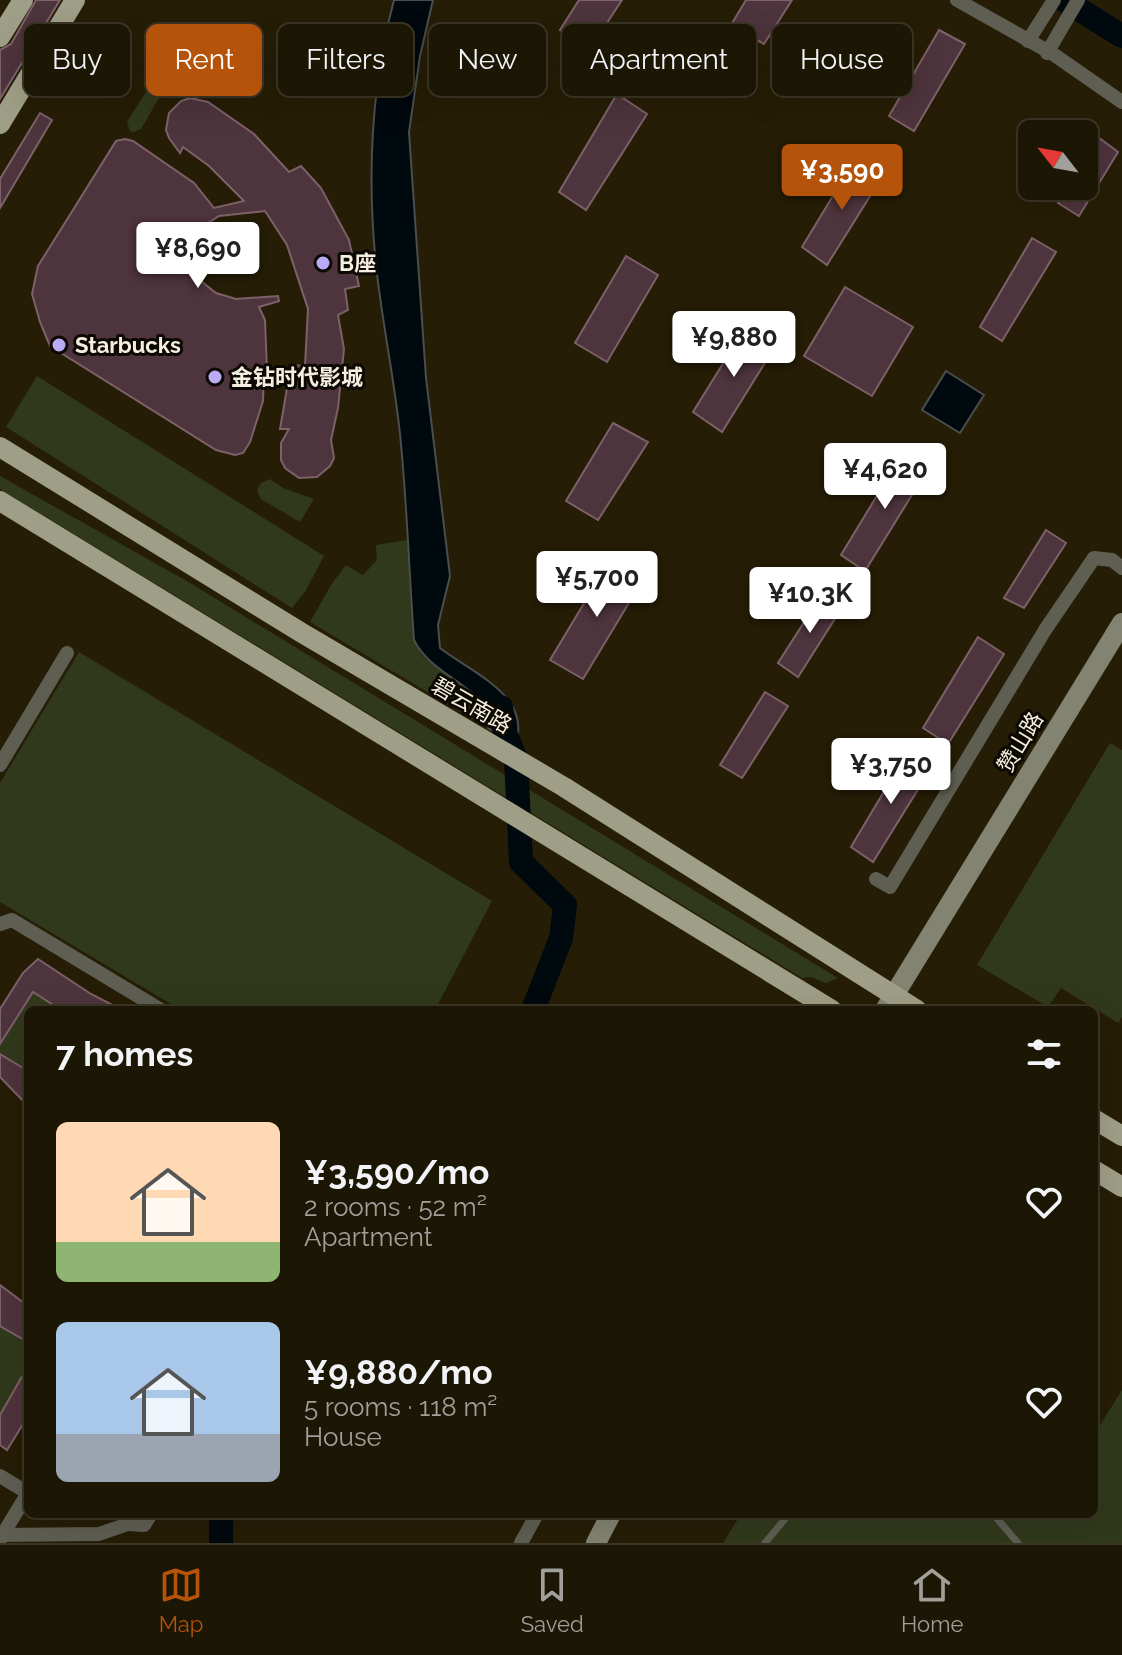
<!DOCTYPE html>
<html lang="en">
<head>
<meta charset="utf-8">
<style>
  body { margin:0; font-family:Raleway,"Noto Sans SC",sans-serif; background:#292313; color:#f1f3f6; height:100vh; display:flex; flex-direction:column; font-size:30px; white-space:nowrap }
  * { box-sizing:border-box; margin:0 }
  p { font-size:26px; color:#a09f9a }
  .icon { flex:none; width:44px; height:44px; fill:none; stroke:currentColor; stroke-width:2; stroke-linecap:round; stroke-linejoin:round }
  .map { position:relative; flex:1; overflow:hidden }
  .side { position:absolute; left:24px; top:1006px; width:1074px; height:512px; display:flex; flex-direction:column; background:#1c1604; border-radius:12px; box-shadow:0 8px 32px #0002,0 0 0 2px #3a3526 }
  .side>* { flex:none }
  .hud { position:absolute; left:24px; top:24px; width:1074px; height:72px; display:flex; gap:16px }
  .needle { width:52px; rotate:301deg }
  .tools { position:absolute; left:1018px; top:120px; display:grid; gap:16px }
  .tools a { display:grid; place-items:center; width:80px; height:80px; border-radius:12px; background:#1c1604; box-shadow:0 8px 32px #0002,0 0 0 2px #3a3526; font-size:40px }
  .price { position:absolute; translate:-50% -68px; padding:0 18px; border-radius:8px; background:#fff; color:#222; font-size:26px; line-height:52px; filter:drop-shadow(0 2px 4px #0008) }
  .price::after { content:''; position:absolute; left:50%; top:48px; width:24px; height:18px; margin-left:-12px; background:inherit; clip-path:polygon(0 0,100% 0,50% 100%) }
  .price.selected { background:#b45309; color:#fff }
  ul { padding:0; list-style:none }
  li { display:flex; align-items:center; gap:24px; height:200px; padding:0 32px }
  li span { display:grid; place-items:center; flex:none; width:224px; height:160px; border-radius:12px; color:#555 }
  li>.icon { margin-inline-start:auto }
  span .icon { width:96px; height:96px; fill:#fffc; stroke-width:1 }
  li b { font-size:34px }
  h2 { display:flex; justify-content:space-between; align-items:center; height:96px; padding:0 32px; font-size:34px }
  .chip { padding:0 28px; border-radius:12px; background:#1c1604; box-shadow:0 8px 32px #0002,0 0 0 2px #3a3526; font-size:28px; line-height:72px }
  .chip.selected { background:#b45309; color:#fff }
  .dock { display:flex; justify-content:space-around; align-items:center; height:112px; border-top:2px solid #3a3526; background:#1c1604; font-size:22px; color:#a09f9a }
  .dock a { display:grid; justify-items:center; gap:4px }
  .dock .selected { color:#b45309 }
  .map>svg:first-child { display:block }
  .green { fill:#31391c }
  .water { fill:#00090e; stroke:#4a4e4d; stroke-width:2 }
  .lines { fill:none; stroke-linecap:round; stroke-linejoin:round }
  .river { stroke:#00090e; stroke-width:24 }
  .building { fill:#4e343c; stroke:#7d6068; stroke-width:2 }
  .lane { stroke:#5e5e53; stroke-width:7 }
  .street { stroke:#5e5e53; stroke-width:14 }
  .secondary { stroke:#838371; stroke-width:20 }
  .primary { stroke:#9f9f87; stroke-width:20 }
  .street-bridge { stroke:#5e5e53; stroke-width:14 }
  .poi-dot { fill:#bbaaf6; stroke:#0c0802; stroke-width:3 }
  .labels { text-anchor:middle; dominant-baseline:central; stroke-width:6; stroke-linejoin:round; paint-order:stroke }
  .poi-label { font-size:22px; font-weight:bold; fill:#f5efe1; stroke:#0c0802; text-anchor:start }
  .street-label { font-size:22px; fill:#f5efe1; stroke:#0c0802 }
</style>
</head>
<body>
<div class="map">
<svg width="1122" height="1543" viewBox="0 0 1122 1543">
  <rect width="100%" height="100%" fill="#261d06"/>
  <g class="green">
    <polygon points="159,71 168,74 167,84 141,129 134,132 130,131 127,122"/>
    <polygon points="37,376 324,556 305,592 292,608 6,427"/>
    <polygon points="0,476 185,580 838,978 826,983 811,977 802,978 0,489"/>
    <polygon points="270,479 283,488 314,499 300,522 261,499 257,490 261,483"/>
    <polygon points="407,540 414,640 422,656 455,677 462,687 484,702 493,716 488,728 310,622 331,585 346,565 363,575 377,560 376,545"/>
    <polygon points="79,652 492,901 435,1010 181,1010 0,902 0,783"/>
    <polygon points="1110,743 1122,750 1122,1017 1118,1023 1061,988 1048,1007 977,965"/>
    <polygon points="33,992 61,1010 28,1010 28,1071 0,1054 0,1044"/>
    <polygon points="0,1326 28,1342 28,1366 0,1415"/>
    <polygon points="1122,1390 1122,1543 723,1543 741,1514 1094,1514 1094,1435"/>
  </g>
  <g class="water">
    <path d="M394,0h39l-13,56 -11,76 17,246 24,198 -12,49 2,23c32,25 91,47 76,95l-28,-15 5,-12c-19,-32 -64,-44 -79,-76 -5,-69 -7,-138 -14,-206 -6,-57 -18,-112 -24,-169 -9,-89 -5,-179 18,-265z"/>
    <polygon points="946,371 984,395 960,433 922,410"/>
  </g>
  <g class="lines">
    <g class="river">
      <polyline points="1064,0 1122,36"/>
      <polyline points="501,707 504,730 516,759 521,862 565,905 561,938 533,1010"/>
      <polyline points="221,1514 221,1543"/>
    </g>
  </g>
  <g class="building">
    <polygon points="36,0 60,0 0,99 0,50 11,44"/>
    <polygon points="579,0 622,0 590,49 560,30"/>
    <polygon points="746,0 792,0 764,44 731,25"/>
    <polygon points="939,30 965,44 914,131 889,116"/>
    <polygon points="617,94 647,114 586,210 559,192"/>
    <polygon points="190,98 208,102 254,134 289,172 301,166 321,188 349,240 359,286 345,289 348,310 338,315 344,349 338,408 331,440 334,458 330,466 317,477 299,478 285,468 281,460 281,443 289,429 280,429 291,365 305,366 308,309 287,245 265,211 219,216 205,225 197,235 192,251 201,281 216,293 236,299 278,296 279,301 259,307 265,320 267,372 264,372 263,401 250,442 243,453 235,455 216,450 50,346 40,322 32,294 38,266 116,141 125,139 133,141 194,183 214,208 244,201 209,166 183,147 180,153 169,138 166,130 169,113 181,101"/>
    <polygon points="40,113 52,120 0,208 0,179"/>
    <polygon points="1098,137 1118,152 1079,216 1058,203 1068,186 1084,186 1084,159"/>
    <polygon points="854,161 882,177 827,265 802,247"/>
    <polygon points="1032,238 1056,252 1002,341 980,327"/>
    <polygon points="626,256 658,275 607,362 575,343"/>
    <polygon points="845,287 913,327 872,396 804,356"/>
    <polygon points="745,328 776,345 722,432 693,412"/>
    <polygon points="613,423 648,442 598,520 566,501"/>
    <polygon points="904,451 928,469 865,571 841,555"/>
    <polygon points="1046,530 1066,543 1024,608 1004,598"/>
    <polygon points="610,560 644,578 583,679 550,660"/>
    <polygon points="822,594 843,606 798,677 778,663"/>
    <polygon points="978,637 1004,654 948,744 923,728"/>
    <polygon points="765,692 788,706 742,778 720,765"/>
    <polygon points="908,751 932,767 873,862 851,847"/>
    <polygon points="38,959 91,994 122,1010 61,1010 33,992 0,1044 0,1009 23,973"/>
    <polygon points="0,1054 28,1071 28,1106 0,1077"/>
    <polygon points="0,1285 28,1306 28,1342 0,1326"/>
    <polygon points="28,1366 28,1416 7,1450 0,1445 0,1415"/>
  </g>
  <g class="lines">
    <g class="lane">
      <polyline points="993,1514 1018,1543"/>
      <polyline points="765,1543 789,1514"/>
    </g>
    <g class="street">
      <polyline points="957,0 1053,54 1122,102"/>
      <polyline points="1028,41 1054,0"/>
      <polyline points="0,765 67,653"/>
      <polyline points="876,879 890,887 1045,630 1094,558 1112,560 1122,568"/>
      <polyline points="0,924 12,920 161,1010"/>
      <polyline points="0,1476 28,1493"/>
      <polyline points="128,1524 144,1525 151,1514"/>
      <polyline points="0,1535 99,1534 128,1524 125,1514"/>
      <polyline points="0,1539 28,1493"/>
      <polyline points="521,1543 537,1514"/>
    </g>
    <g class="secondary">
      <polyline points="885,1010 1122,623"/>
      <polyline points="596,1543 611,1514"/>
    </g>
    <g class="primary">
      <polyline points="0,37 23,0"/>
      <polyline points="0,124 75,0"/>
      <polyline points="0,447 302,633 564,787 917,1010"/>
      <polyline points="0,501 832,1010"/>
      <polyline points="1094,1119 1122,1136"/>
      <polyline points="1094,1170 1122,1187"/>
    </g>
    <polyline class="street-bridge" points="1047,53 1078,0"/>
  </g>
  <g class="poi-dot">
    <circle cx="323" cy="263" r="8"/>
    <circle cx="59" cy="345" r="8"/>
    <circle cx="215" cy="377" r="8"/>
  </g>
  <g class="labels">
    <g class="poi-label">
      <text x="339" y="263">B座</text>
      <text x="75" y="345">Starbucks</text>
      <text x="231" y="377">金钻时代影城</text>
    </g>
    <g class="street-label">
      <text transform="translate(472 705) rotate(30)">碧云南路</text>
      <text transform="translate(1020 742) rotate(-59)">赞山路</text>
    </g>
  </g>
</svg>
<div class="tools">
<a><svg class="needle" viewBox="-14 -14 28 28"><path d="M0-13l5 13h-10z" fill="#e53935"/><path d="M0 13l5-13h-10z" fill="#a09f9a"/></svg></a>
</div>
<b class="price selected" style="left:842px;top:212px">¥3,590</b>
<b class="price" style="left:198px;top:290px">¥8,690</b>
<b class="price" style="left:734px;top:379px">¥9,880</b>
<b class="price" style="left:885px;top:511px">¥4,620</b>
<b class="price" style="left:597px;top:619px">¥5,700</b>
<b class="price" style="left:810px;top:635px">¥10.3K</b>
<b class="price" style="left:891px;top:806px">¥3,750</b>
<div class="hud">
<a class="chip">Buy</a>
<a class="chip selected">Rent</a>
<a class="chip">Filters</a>
<a class="chip">New</a>
<a class="chip">Apartment</a>
<a class="chip">House</a>
</div>
<section class="side">
<h2>7 homes<svg class="icon" aria-label="filters" viewBox="0 0 24 24"><path d="M4 7h16M4 17h16"/><circle cx="9" cy="7" r="2"/><circle cx="15" cy="17" r="2"/></svg></h2>
<ul>
<li><span style="background:linear-gradient(#ffd9b3 75%,#8fb573 0)"><svg class="icon" aria-label="home" viewBox="0 0 24 24"><path d="M3 11l9-7 9 7M6 9v11h12V9"/></svg></span><div><b>¥3,590/mo</b><p>2 rooms · 52 m²</p><p>Apartment</p></div><svg class="icon" aria-label="heart" viewBox="0 0 24 24"><path d="M12 20l-8-8c-3-5 5-10 8-4 3-6 11-1 8 4z"/></svg></li>
<li><span style="background:linear-gradient(#a9c7e8 70%,#9aa5b1 0)"><svg class="icon" aria-label="home" viewBox="0 0 24 24"><path d="M3 11l9-7 9 7M6 9v11h12V9"/></svg></span><div><b>¥9,880/mo</b><p>5 rooms · 118 m²</p><p>House</p></div><svg class="icon" aria-label="heart" viewBox="0 0 24 24"><path d="M12 20l-8-8c-3-5 5-10 8-4 3-6 11-1 8 4z"/></svg></li>
</ul>
</section>
</div>
<nav class="dock">
<a class="selected"><svg class="icon" aria-label="map" viewBox="0 0 24 24"><path d="M3 6l6-2 6 2 6-2v14l-6 2-6-2-6 2zM9 4v14M15 6v14"/></svg>Map</a>
<a><svg class="icon" aria-label="saved" viewBox="0 0 24 24"><path d="M7 4h10v16l-5-4-5 4z"/></svg>Saved</a>
<a><svg class="icon" aria-label="home" viewBox="0 0 24 24"><path d="M3 11l9-7 9 7M6 9v11h12V9"/></svg>Home</a>
</nav>
</body>
</html>
